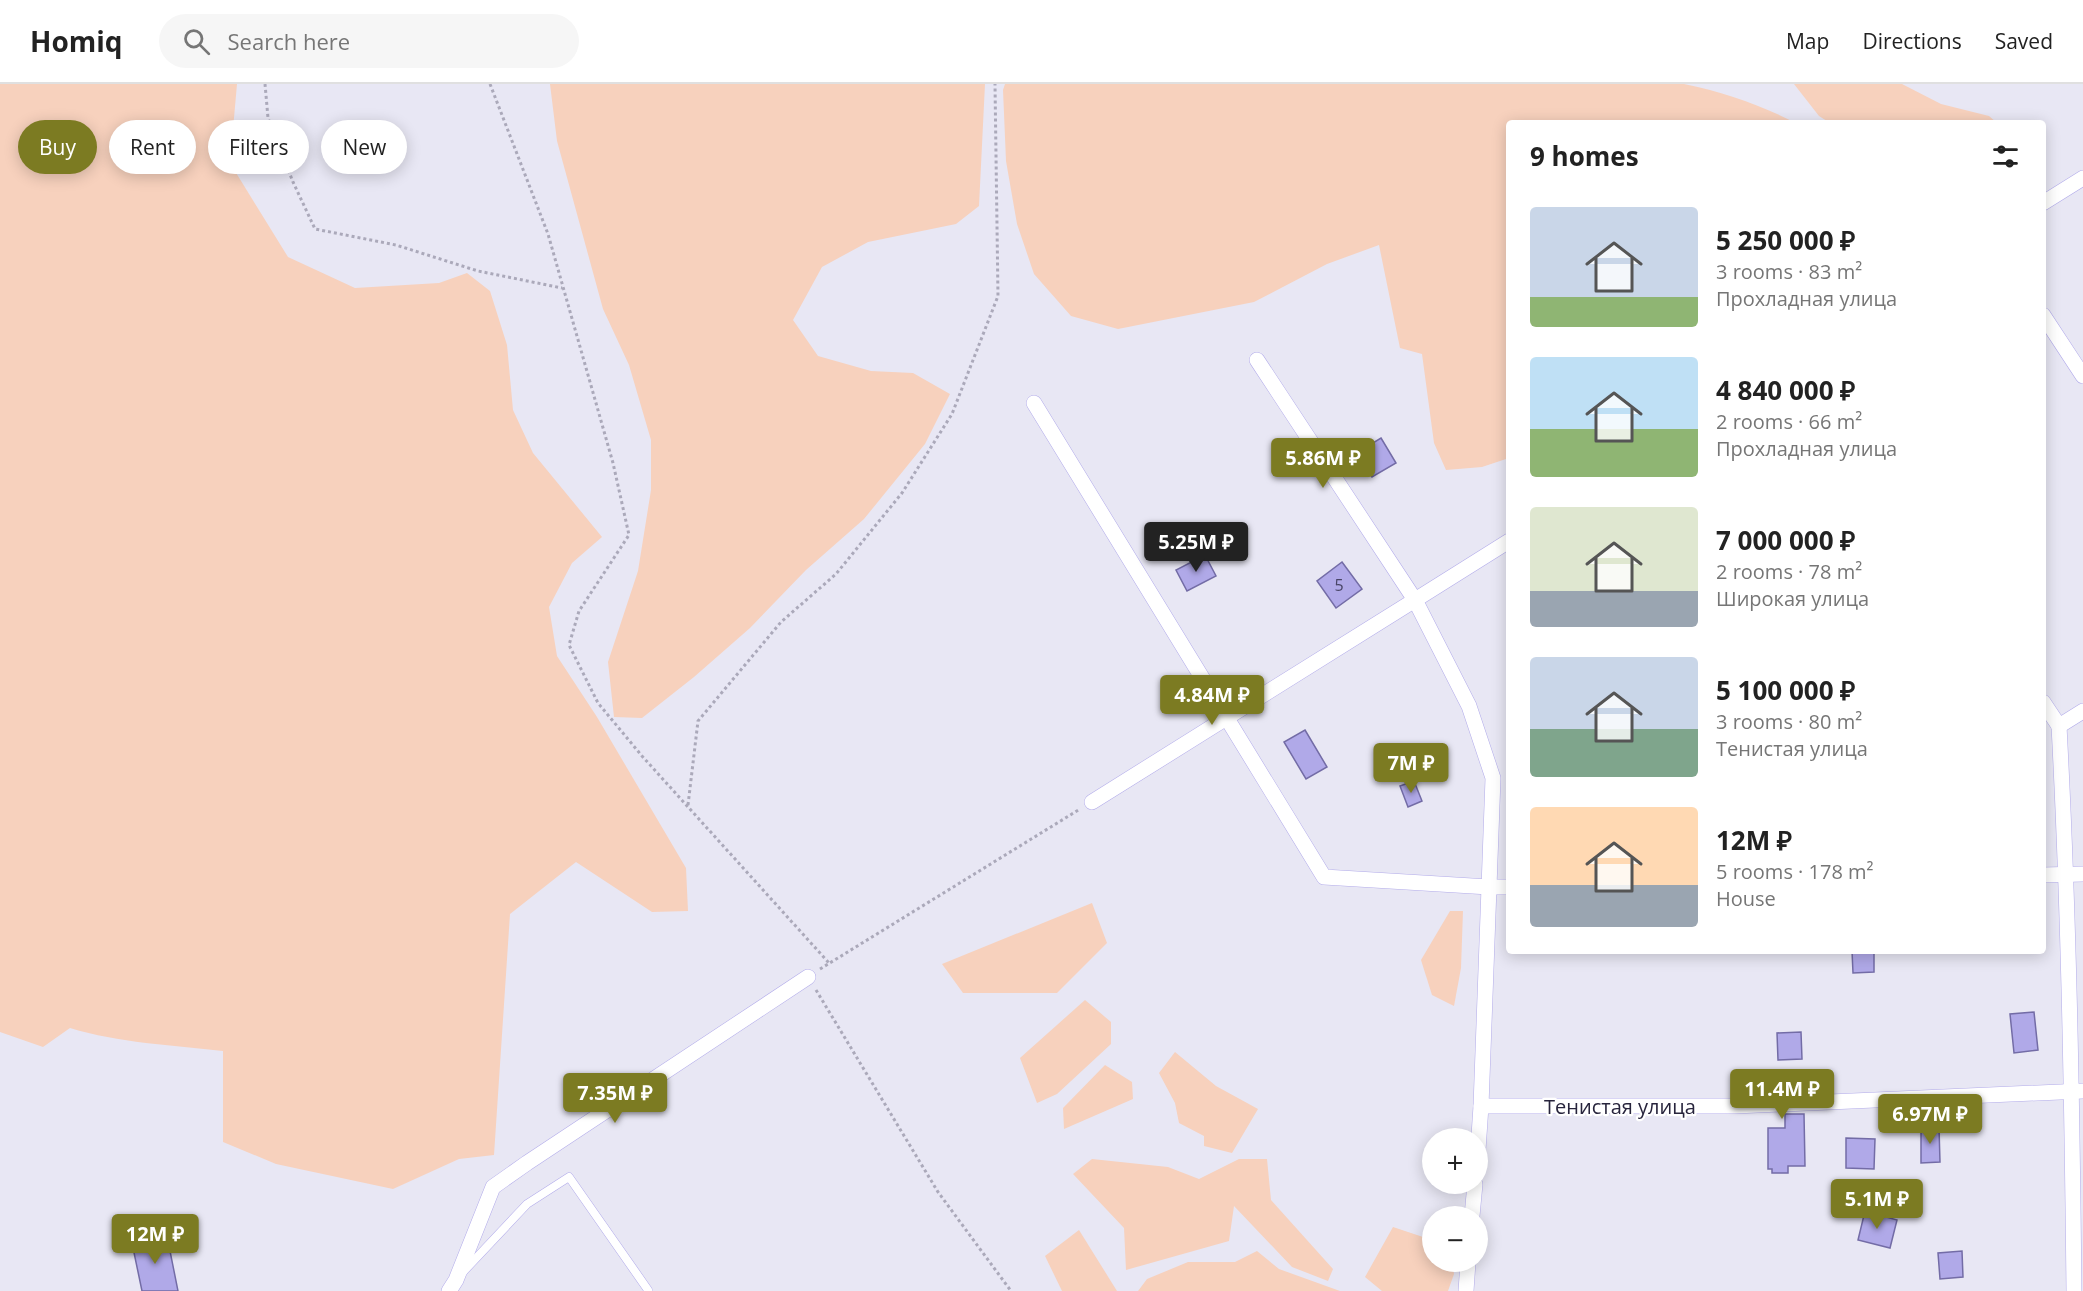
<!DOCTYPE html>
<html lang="en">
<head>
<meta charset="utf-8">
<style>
  body { margin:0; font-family:"Open Sans",sans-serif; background:#f6f6f6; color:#222; height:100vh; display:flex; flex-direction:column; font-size:22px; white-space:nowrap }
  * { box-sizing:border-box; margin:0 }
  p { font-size:20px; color:#767676 }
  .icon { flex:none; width:33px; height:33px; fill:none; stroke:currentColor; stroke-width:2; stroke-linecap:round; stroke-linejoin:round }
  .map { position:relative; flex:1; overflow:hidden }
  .sheet { position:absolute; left:1506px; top:36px; width:540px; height:834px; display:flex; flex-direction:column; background:#fff; border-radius:6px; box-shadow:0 3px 15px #0003 }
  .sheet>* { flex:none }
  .banner { position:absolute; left:18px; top:36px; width:570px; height:54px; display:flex; gap:12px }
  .fabs { position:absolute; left:1422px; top:1044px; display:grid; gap:12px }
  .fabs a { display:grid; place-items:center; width:66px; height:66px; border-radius:50%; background:#fff; box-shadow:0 3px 15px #0003; font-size:30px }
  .price { position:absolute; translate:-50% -51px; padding:0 14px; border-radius:6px; background:#7c7b22; color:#fff; font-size:20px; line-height:39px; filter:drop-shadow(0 2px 3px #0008) }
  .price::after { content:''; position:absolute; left:50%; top:36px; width:18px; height:14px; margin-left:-9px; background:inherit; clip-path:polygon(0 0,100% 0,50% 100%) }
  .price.selected { background:#222; color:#fff }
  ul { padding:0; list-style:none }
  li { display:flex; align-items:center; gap:18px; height:150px; padding:0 24px }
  li span { display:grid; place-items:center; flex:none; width:168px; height:120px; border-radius:6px; color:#555 }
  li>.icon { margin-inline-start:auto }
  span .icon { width:72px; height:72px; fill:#fffc; stroke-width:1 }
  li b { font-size:26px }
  h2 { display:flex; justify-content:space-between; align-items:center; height:72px; padding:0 24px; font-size:26px }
  .pill { padding:0 21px; border-radius:27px; background:#fff; box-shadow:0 3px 15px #0003; font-size:21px; line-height:54px }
  .pill.selected { background:#7c7b22; color:#fff }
  header { display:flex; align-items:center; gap:36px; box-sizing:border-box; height:84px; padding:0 30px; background:#fff; border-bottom:2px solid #e0e0e0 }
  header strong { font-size:28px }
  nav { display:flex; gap:33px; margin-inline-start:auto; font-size:21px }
  .search { width:420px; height:54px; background:#f6f6f6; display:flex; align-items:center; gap:15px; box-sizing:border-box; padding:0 21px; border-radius:33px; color:#767676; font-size:22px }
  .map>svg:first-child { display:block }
  .green { fill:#f7d1bd }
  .building { fill:#b0a9e8; stroke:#736ca6; stroke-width:1.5 }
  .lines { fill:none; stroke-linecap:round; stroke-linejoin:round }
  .lane-casing { stroke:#b2abea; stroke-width:9 }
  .street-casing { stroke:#b2abea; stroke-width:16 }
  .path { stroke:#aba9ba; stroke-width:3; stroke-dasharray:3 3; stroke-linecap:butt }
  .lane { stroke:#fff; stroke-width:8 }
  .street { stroke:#fff; stroke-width:15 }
  .labels { text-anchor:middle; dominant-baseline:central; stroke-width:4.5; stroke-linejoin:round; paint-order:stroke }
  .number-label { font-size:16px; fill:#494567 }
  .street-label { font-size:20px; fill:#27243c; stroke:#fff }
</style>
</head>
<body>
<header>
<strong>Homiq</strong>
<div class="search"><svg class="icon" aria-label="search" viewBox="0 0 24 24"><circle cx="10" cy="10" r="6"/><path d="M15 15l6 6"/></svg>Search here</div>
<nav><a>Map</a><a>Directions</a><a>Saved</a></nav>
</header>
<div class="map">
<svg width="2083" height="1207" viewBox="0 0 2083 1207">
  <rect width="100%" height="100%" fill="#e8e7f4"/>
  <g class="green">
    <path d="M0,0h237l-7,79 58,94 67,31 84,-5 28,-10 23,18 17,54 6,65 20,43 69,84 -30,26 -23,44 8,49 40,61 89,151 2,43 -36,1 -76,-50 -66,52 -16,241 -35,4 -66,30 -117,-25 -53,-22v-91c-51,-6 -104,-8 -153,-23l-27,19 -43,-15z"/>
    <polygon points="550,0 985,0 979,122 956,140 868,158 822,183 793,236 818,272 871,287 913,289 950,310 925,360 864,435 806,486 750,544 694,593 642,634 614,633 608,578 638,487 651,406 651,356 629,281 603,225 557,57"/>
    <path d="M1005,0h679c40,8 76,21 112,39h-287v335l-27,9 -36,3 -12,-27 -12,-89 -22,-6 -21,-103 -52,19 -73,38 -136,27 -47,-13 -37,-42 -17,-50 -11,-63 -3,-71z"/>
    <polygon points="1794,0 1902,0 1941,20 1989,32 1997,39 1830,39 1819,32"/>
    <polygon points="1092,819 1107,859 1057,909 963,909 942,880"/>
    <polygon points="1450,827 1463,827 1461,884 1454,922 1432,911 1421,876"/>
    <polygon points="1085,916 1111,938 1111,960 1057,1010 1037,1019 1020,974"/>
    <polygon points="1175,968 1216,1002 1258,1025 1232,1069 1204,1062 1204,1052 1179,1039 1175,1019 1159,989"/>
    <polygon points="1105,981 1132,998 1133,1015 1064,1045 1063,1024"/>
    <polygon points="1092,1075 1168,1083 1199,1095 1239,1075 1267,1075 1271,1116 1333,1185 1328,1197 1292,1183 1234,1122 1229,1157 1126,1186 1124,1144 1073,1090"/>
    <polygon points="1393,1143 1432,1156 1432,1178 1452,1178 1454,1190 1448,1207 1382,1207 1365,1193"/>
    <polygon points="1079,1146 1117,1207 1062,1207 1045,1172"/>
    <polygon points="1257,1167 1279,1185 1340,1207 1138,1207 1147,1195 1188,1178 1235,1178"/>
  </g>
  <g class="building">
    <polygon points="1381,354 1396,379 1372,393 1358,368"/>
    <polygon points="1205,471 1216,492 1187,507 1176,486"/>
    <polygon points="1342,478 1362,505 1336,524 1317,497"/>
    <polygon points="1305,646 1327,683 1306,695 1284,658"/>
    <polygon points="1414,697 1422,717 1408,723 1400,702"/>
    <polygon points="1852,867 1874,867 1874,888 1853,889"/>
    <polygon points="2034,928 2038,966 2014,969 2010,930"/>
    <polygon points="1801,948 1802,975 1778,976 1777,949"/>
    <polygon points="1785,1030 1804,1030 1805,1082 1788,1082 1788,1089 1772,1089 1772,1085 1768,1085 1768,1044 1785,1044"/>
    <polygon points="1921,1044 1939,1044 1940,1078 1921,1079"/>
    <polygon points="1846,1054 1875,1055 1874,1085 1846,1084"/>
    <polygon points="1865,1127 1897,1136 1890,1164 1858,1156"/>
    <polygon points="167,1152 178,1207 142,1207 132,1159"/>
    <polygon points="1962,1167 1963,1193 1940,1195 1938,1169"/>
  </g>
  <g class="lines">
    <defs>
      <polyline id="lane" points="463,1188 527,1120 569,1093 648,1206"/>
      <g id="street">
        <polyline points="2043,119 2083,94"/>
        <polyline points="2043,231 2083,292"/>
        <polyline points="1034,319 1324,793 1489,803 1509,803"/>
        <polyline points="2043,618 2059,642"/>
        <path d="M2059,642c10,188 13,376 15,565"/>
        <polyline points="2059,642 2083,627"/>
        <polyline points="1092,718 1415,516 1257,276"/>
        <polyline points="2043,791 2083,790"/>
        <polyline points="1481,1022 1735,1022 2083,1007"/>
        <polyline points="1478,1066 1481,1022 1493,694 1469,622 1415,516 1509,457"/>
        <polyline points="1472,1132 1475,1100"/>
        <polyline points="449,1207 456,1196 493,1103 527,1079 808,893"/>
        <polyline points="1466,1207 1468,1178"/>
      </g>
    </defs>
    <use href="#lane" class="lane-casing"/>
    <use href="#street" class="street-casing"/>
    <g class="path">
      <polyline points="265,0 268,34 293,98 315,145 396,161 478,187 562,204"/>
      <polyline points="490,0 548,150 613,379 629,451 579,527 569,561 598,619 642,672 829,879"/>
      <polyline points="688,721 698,637 781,538 836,490 902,409 952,330 998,212 995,0"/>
      <polyline points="820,885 1080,725"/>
      <polyline points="816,906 938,1108 1011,1207"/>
    </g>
    <use href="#lane" class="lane"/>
    <use href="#street" class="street"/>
  </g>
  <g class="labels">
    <g class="number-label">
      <text x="1339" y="501">5</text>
    </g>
    <g class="street-label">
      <text x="1620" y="1022">Тенистая улица</text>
    </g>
  </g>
</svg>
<div class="fabs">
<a>+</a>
<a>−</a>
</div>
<b class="price" style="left:1323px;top:405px">5.86M ₽</b>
<b class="price selected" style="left:1196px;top:489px">5.25M ₽</b>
<b class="price" style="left:1212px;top:642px">4.84M ₽</b>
<b class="price" style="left:1411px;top:710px">7M ₽</b>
<b class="price" style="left:1782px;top:1036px">11.4M ₽</b>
<b class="price" style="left:615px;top:1040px">7.35M ₽</b>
<b class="price" style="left:1930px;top:1061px">6.97M ₽</b>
<b class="price" style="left:1877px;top:1146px">5.1M ₽</b>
<b class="price" style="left:155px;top:1181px">12M ₽</b>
<div class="banner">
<a class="pill selected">Buy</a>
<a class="pill">Rent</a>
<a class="pill">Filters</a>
<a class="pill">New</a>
</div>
<section class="sheet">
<h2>9 homes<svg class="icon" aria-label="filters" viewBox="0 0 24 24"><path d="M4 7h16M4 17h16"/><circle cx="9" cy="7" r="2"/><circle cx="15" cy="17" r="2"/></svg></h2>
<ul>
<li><span style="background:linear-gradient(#c9d6e8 75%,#8fb573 0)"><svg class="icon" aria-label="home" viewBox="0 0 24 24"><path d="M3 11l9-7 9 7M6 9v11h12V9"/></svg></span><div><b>5 250 000 ₽</b><p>3 rooms · 83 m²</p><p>Прохладная улица</p></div></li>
<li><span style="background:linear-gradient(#bfe0f5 60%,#8fb573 0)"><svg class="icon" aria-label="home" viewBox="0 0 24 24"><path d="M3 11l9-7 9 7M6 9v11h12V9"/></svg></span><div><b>4 840 000 ₽</b><p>2 rooms · 66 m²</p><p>Прохладная улица</p></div></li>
<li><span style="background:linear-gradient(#dfe7d0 70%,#9aa5b1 0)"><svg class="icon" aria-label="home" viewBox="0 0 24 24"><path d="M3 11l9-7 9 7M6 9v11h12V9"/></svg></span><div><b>7 000 000 ₽</b><p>2 rooms · 78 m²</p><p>Широкая улица</p></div></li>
<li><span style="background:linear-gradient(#c9d6e8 60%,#7fa58c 0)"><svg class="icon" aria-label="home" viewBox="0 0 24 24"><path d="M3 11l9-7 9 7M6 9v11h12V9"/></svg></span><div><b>5 100 000 ₽</b><p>3 rooms · 80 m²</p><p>Тенистая улица</p></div></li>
<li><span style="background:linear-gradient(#ffd9b3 65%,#9aa5b1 0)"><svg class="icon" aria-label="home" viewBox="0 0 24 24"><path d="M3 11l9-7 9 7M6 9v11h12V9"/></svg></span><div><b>12M ₽</b><p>5 rooms · 178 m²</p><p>House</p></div></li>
</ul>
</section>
</div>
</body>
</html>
